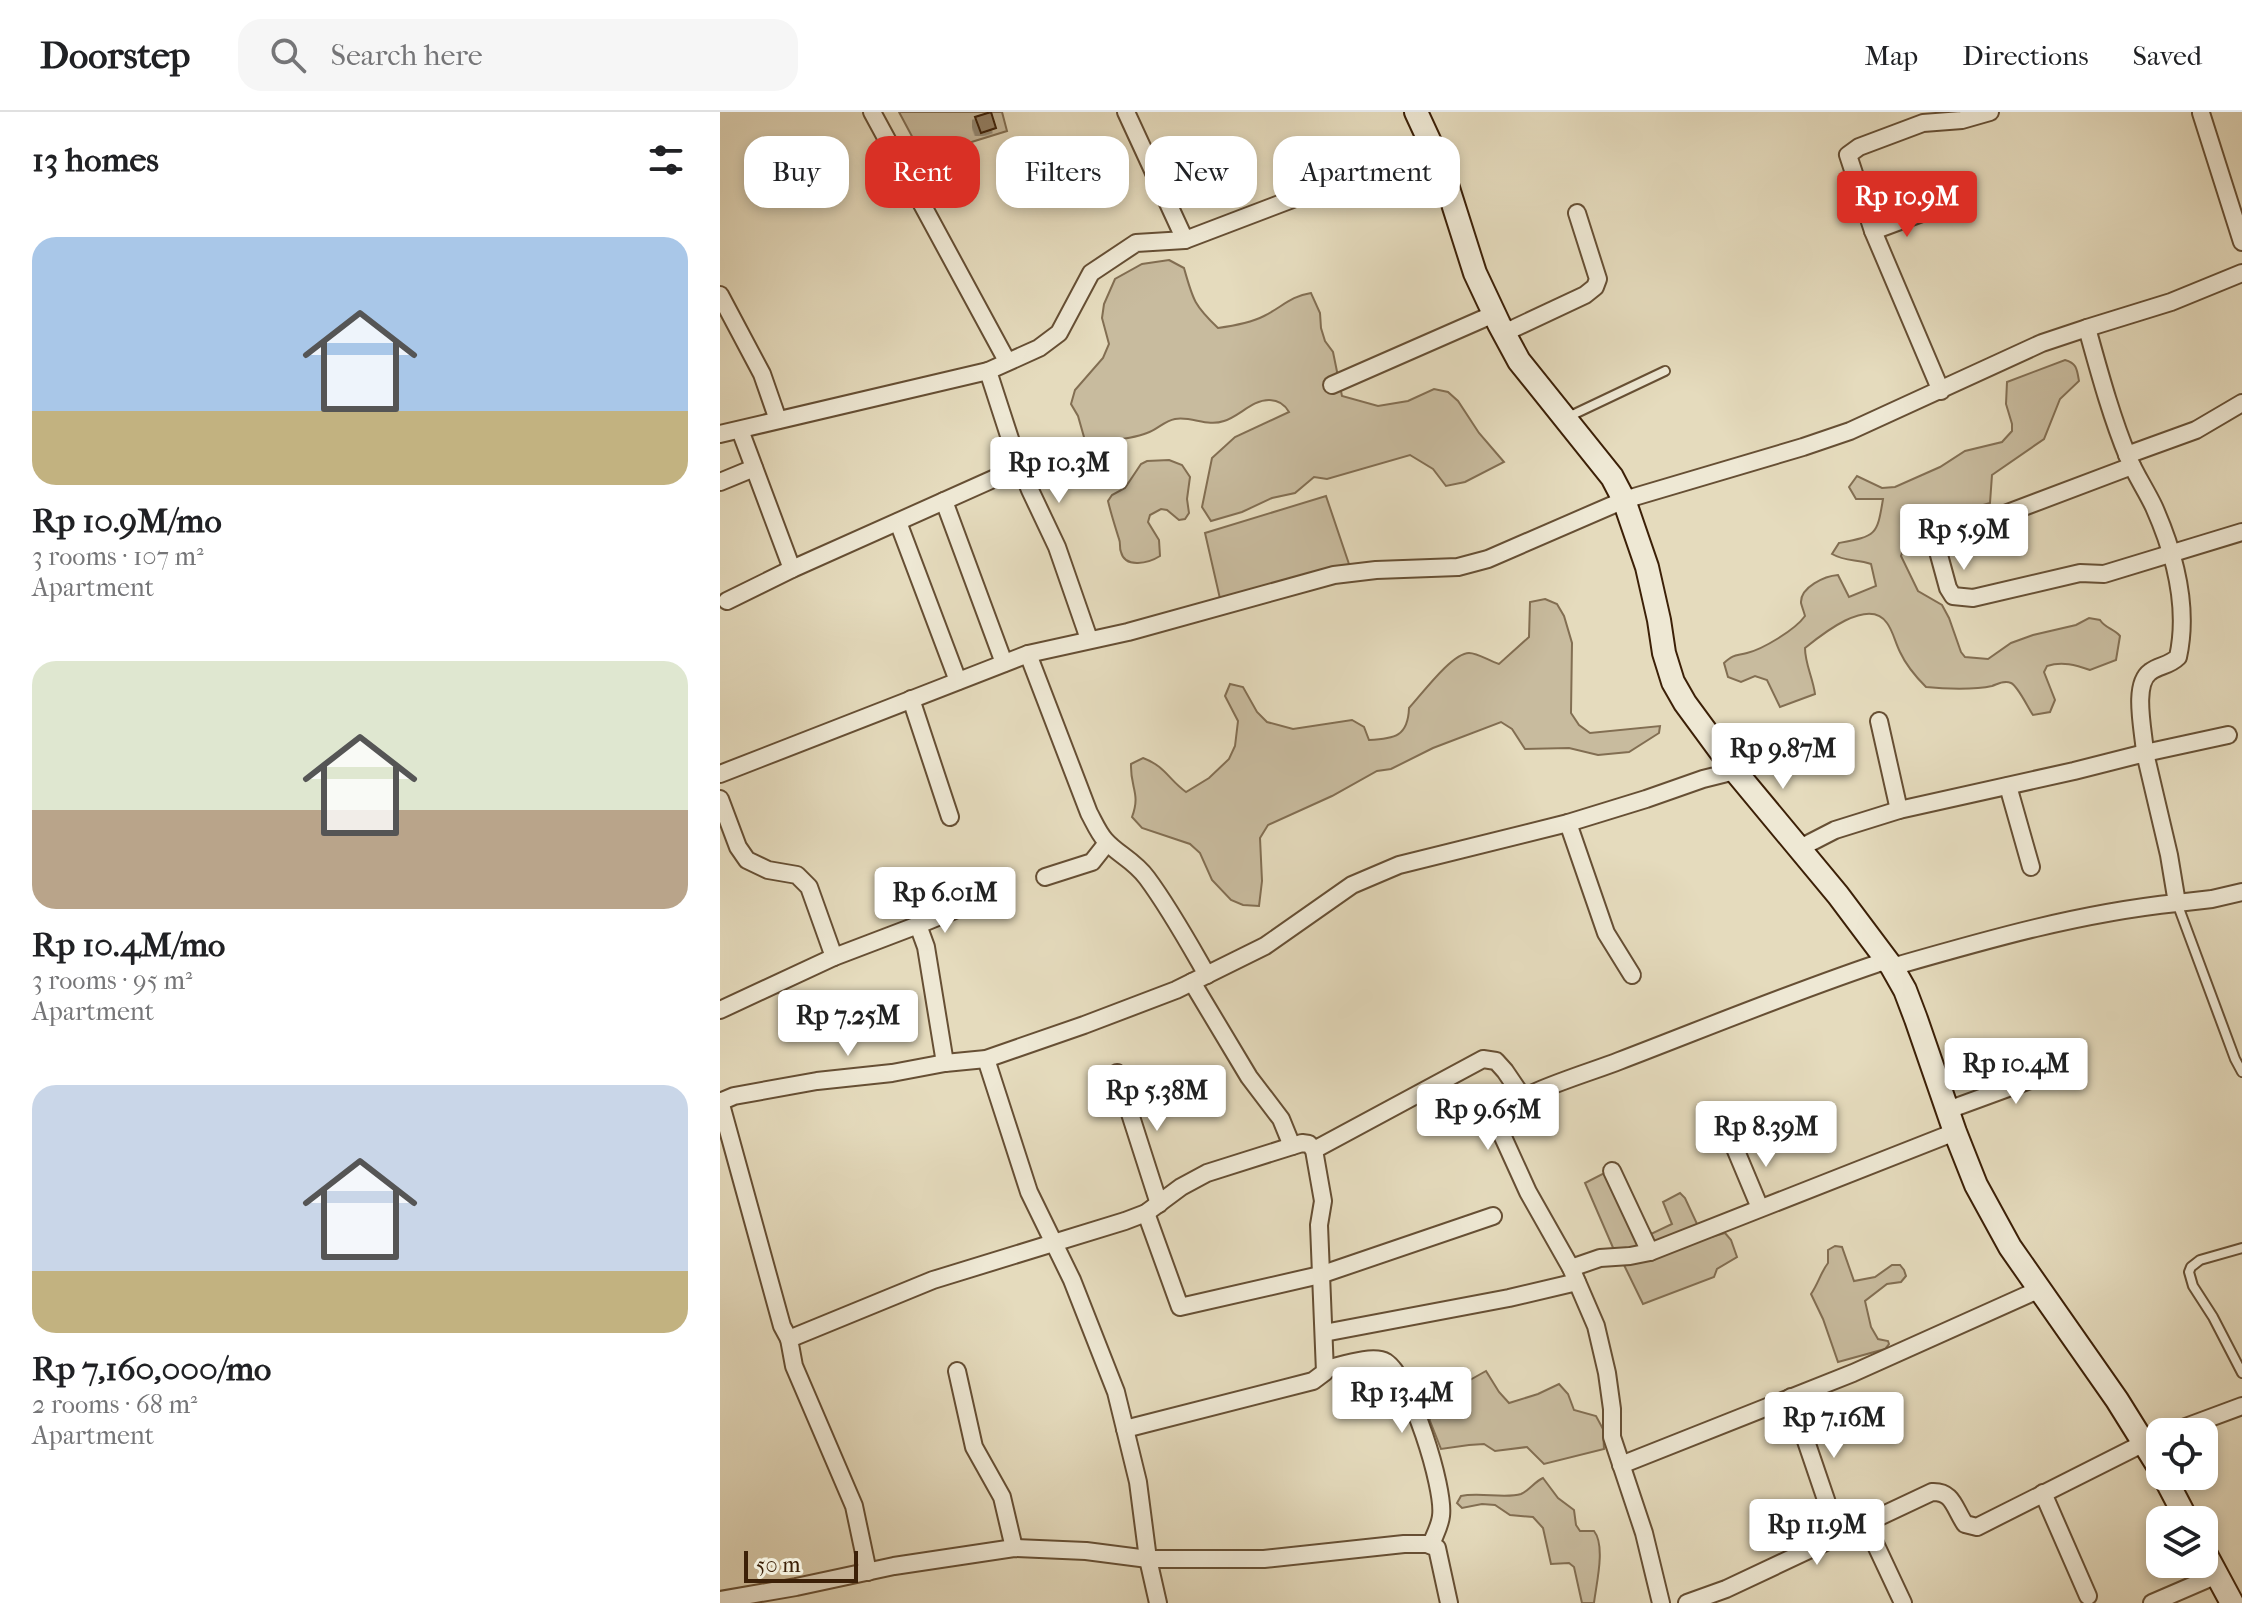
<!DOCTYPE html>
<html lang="en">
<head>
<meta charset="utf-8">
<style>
  body { margin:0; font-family:"IM FELL French Canon",serif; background:#f6f6f6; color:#202124; height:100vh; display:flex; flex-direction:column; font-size:30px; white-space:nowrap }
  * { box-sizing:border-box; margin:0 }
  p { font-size:26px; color:#757577 }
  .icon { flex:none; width:44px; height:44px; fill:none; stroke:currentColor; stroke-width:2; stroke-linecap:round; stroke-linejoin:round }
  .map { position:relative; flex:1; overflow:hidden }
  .drawer { display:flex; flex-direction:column; background:#fff; width:720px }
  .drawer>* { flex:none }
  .top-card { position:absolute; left:24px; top:24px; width:760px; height:72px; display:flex; gap:16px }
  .buttons { position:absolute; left:1426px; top:1306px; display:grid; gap:16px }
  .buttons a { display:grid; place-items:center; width:72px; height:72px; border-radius:16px; background:#fff; box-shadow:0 4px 12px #0003; font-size:40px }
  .scale { position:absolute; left:24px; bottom:20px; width:114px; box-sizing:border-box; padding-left:8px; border:4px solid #3c2007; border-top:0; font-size:22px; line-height:28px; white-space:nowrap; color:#3c2007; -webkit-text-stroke:6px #eee8d4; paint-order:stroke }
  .price { position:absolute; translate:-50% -68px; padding:0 18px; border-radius:8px; background:#fff; color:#222; font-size:26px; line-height:52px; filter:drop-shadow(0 2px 4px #0008) }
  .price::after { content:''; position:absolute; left:50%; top:48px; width:24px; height:18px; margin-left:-12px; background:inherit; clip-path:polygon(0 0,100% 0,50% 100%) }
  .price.on { background:#d93025; color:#fff }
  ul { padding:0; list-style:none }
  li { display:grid; align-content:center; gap:16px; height:424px; padding:0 32px }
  li span { display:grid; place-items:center; height:248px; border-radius:24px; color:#555 }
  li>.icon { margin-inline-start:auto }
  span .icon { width:144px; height:144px; fill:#fffc; stroke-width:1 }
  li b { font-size:34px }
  h2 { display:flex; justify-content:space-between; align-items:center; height:96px; padding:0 32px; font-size:34px }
  .tag { padding:0 28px; border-radius:24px; background:#fff; box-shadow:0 4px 12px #0003; font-size:28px; line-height:72px }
  .tag.on { background:#d93025; color:#fff }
  header { display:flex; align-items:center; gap:48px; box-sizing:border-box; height:112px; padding:0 40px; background:#fff; border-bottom:2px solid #e0e0e0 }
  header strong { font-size:38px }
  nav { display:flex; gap:44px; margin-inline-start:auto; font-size:28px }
  .search { width:560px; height:72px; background:#f6f6f6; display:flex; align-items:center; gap:20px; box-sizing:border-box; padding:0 28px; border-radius:24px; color:#757577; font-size:30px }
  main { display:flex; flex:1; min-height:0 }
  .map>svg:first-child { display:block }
  .green { fill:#c8bb9e; stroke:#826e52; stroke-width:2 }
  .building { fill:#948166; stroke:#3c2007; stroke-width:2; filter:url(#shadow) }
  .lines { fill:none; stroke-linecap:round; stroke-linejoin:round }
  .lane-casing { stroke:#664f34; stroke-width:12 }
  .street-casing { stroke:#664f34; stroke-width:20 }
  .secondary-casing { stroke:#3c2007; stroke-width:26 }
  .lane { stroke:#eee8d4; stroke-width:8 }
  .street { stroke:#eee8d4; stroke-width:16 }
  .secondary { stroke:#eee8d4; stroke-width:22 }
</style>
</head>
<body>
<header>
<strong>Doorstep</strong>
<div class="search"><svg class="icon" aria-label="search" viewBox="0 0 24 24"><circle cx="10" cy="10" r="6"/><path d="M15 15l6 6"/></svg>Search here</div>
<nav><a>Map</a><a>Directions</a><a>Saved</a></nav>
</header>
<main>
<section class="drawer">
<h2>13 homes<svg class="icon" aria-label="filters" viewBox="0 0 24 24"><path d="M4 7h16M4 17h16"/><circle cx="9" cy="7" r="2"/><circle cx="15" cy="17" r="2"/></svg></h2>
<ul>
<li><span style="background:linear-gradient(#a9c7e8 70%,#c2b280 0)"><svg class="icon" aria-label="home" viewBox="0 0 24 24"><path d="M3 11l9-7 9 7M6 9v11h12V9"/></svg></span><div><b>Rp 10.9M/mo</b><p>3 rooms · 107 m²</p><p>Apartment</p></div></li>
<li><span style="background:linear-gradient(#dfe7d0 60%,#b9a48a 0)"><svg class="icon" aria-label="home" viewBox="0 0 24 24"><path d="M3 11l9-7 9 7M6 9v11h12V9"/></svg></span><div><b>Rp 10.4M/mo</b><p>3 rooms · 95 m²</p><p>Apartment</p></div></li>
<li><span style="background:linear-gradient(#c9d6e8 75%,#c2b280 0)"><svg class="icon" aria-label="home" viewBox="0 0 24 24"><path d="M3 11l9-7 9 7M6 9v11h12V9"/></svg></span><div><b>Rp 7,160,000/mo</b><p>2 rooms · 68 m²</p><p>Apartment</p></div></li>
</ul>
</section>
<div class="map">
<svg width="1522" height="1491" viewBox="0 0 1522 1491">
  <defs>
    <filter id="shadow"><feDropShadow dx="-4.5" dy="4.5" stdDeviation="0" flood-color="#0004"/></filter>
  </defs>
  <rect width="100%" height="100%" fill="#e5dbbd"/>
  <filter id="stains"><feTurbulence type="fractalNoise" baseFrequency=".0025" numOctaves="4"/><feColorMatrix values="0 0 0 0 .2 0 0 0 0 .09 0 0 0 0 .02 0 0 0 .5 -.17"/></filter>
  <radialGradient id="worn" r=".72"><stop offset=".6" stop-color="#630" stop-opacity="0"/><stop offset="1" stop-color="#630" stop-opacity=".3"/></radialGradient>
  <g class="green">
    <polygon points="179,0 282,0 287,19 203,45"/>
    <path d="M449,148l15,8c9,32 10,37 34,60 15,-2 32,-5 46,-12 18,-9 27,-20 47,-23l9,20 1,15 4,13 8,11 9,44 36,10 30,-5 26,-12 14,3 10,9 21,32 25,29 -39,20 -19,4 -13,-17 -23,-14 -83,24 -13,-2 -19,16 -23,5 -30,14 -31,9 -9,-14 10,-49 23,-21 54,-25c-4,-7 -11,-12 -20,-12 -17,0 -29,16 -45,21 -17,6 -32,-5 -49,-2 -11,2 -18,11 -28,14 -18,7 -42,8 -61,11l-8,-28 -7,-12 4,-14 28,-32 6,-14 -7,-26 2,-14 11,-25 27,-15z"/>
    <path d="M1345,248c12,3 12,10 14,21l-19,18 -16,40 -52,36 -2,28 -38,11 -40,22 -5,4 -6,16 17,35 24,14 7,13 12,34 4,5 23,2 23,-16 22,-8 43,-10 13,-7 11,2c5,8 14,9 20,16l-4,24 -26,10c-14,-5 -28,-9 -43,-4l-3,6 11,28 -5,12 -17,3c-5,-7 -15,-29 -22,-32 -7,-3 -13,1 -19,3 -17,4 -48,3 -66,1 -10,-10 -20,-22 -26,-35 -5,-10 -7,-21 -13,-29 -18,-27 -66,12 -82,25 0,16 8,30 10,46l-35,13 -13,-27 -12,-4 -14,6 -13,-5 -4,-14c10,-9 11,-7 23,-10 16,-4 48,-23 58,-37 -1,-4 -3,-9 -4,-13 -1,-16 24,-27 37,-28l11,22 27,-11 -5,-22c-15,-5 -25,-2 -39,-10l7,-11c37,-7 38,-7 44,-44h-27l-7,-12 8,-11 25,12 13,-1 45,-20 25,-16 37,-9 10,-11v-7l-6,-20 1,-22z"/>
    <path d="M449,348l13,5 8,12 -3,22 2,14 -4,6 -6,1 -12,-10 -6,-1 -11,6 -2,7 11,18 1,16c-11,7 -35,13 -39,-4 -2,-4 0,-9 -2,-13 -4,-13 -8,-25 -11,-38l4,-6 13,-7 16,-24 6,-3z"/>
    <polygon points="606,384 630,455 501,491 485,421"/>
    <path d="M825,487l12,5 7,12 8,27 -1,70 8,12 11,8 70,-7 -1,7 -30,19 -31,3 -29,-7 -44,1 -13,-20 -11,-7 -68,26 -42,21 -14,2 -45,25 -64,29 -8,13 2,43 -3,25 -16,-1 -12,-5 -19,-20 -12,-27 -10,-9 -48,-16 -10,-11c9,-24 -2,-29 -1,-53l12,-6c22,8 26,22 43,34l23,-14 20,-19 6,-13 3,-25 -13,-25 5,-12 13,3 14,25 10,10 26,7 59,-9 12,7 5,13c26,-1 39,-4 40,-32 13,-14 43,-55 60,-55 9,0 20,8 30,11l30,-27 1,-35z"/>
    <polygon points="896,1055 929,1123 952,1112 943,1090 960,1081 965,1086 984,1127 1005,1121 1011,1128 1017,1145 997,1157 994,1165 923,1192 904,1153 894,1138 865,1071"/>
    <path d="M1115,1134l7,1 12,34 21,-4 17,-12h8l4,5 2,6 -5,6 -14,2 -22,17 6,26 7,12 10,2 1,3 -4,5 -47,13 -15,-43 -12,-25c7,-10 10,-22 17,-31v-13z"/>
    <polygon points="766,1259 779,1280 789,1291 818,1282 839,1272 848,1282 854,1298 876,1304 883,1317 884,1337 824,1352 807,1335 775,1339 764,1332 749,1333 721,1337 710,1309 706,1288 710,1282 732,1278"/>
    <path d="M823,1366l15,20 16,12 2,15 4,6h14c12,15 2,54 0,72h-12l-8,-36 -5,-4 -18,1 -8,-36 -10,-11 -23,-2 -15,-10 -13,-1 -20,4 -5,-5 4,-7c18,-4 45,3 60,-2 9,-4 13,-12 22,-16z"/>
  </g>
  <polygon class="building" points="271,0 276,16 261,21 255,5"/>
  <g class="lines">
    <defs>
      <g id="lane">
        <polyline points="848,305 945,259"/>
        <polyline points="1457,791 1515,947 1522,960"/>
        <polyline points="1522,1136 1480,1148 1471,1155 1469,1160 1473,1174 1493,1205 1522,1261"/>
      </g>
      <g id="street">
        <polyline points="152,0 287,249"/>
        <polyline points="406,0 465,128"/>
        <polyline points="1481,1 1522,130"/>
        <polyline points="1153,119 1207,99"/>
        <polyline points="0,183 42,262 58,308"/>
        <polyline points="1367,216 1451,190 1522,161"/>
        <polyline points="784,221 865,183 875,175 878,167 857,101"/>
        <polyline points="612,273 774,202"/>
        <polyline points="1221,279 1153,119 1128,43 1139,35 1203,11 1242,8 1270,0"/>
        <polyline points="20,318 72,457"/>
        <polyline points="0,322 268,259"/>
        <polyline points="1407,343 1476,318 1522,291"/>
        <polyline points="1412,354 1232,422 1222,424 1216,432 1228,476 1233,484 1253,486 1360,461 1384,462 1522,420"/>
        <polyline points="0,370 34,356"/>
        <polyline points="224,389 284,551"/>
        <polyline points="178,410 238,569"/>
        <polyline points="7,489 72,457 300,355"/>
        <polyline points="369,527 337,435 310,378 293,336 268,259 319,236 339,221 371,161 416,131 465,128 712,34"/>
        <path d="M308,542l61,159c5,9 9,19 16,27 12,14 29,20 42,38 23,31 41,64 60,97"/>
        <polyline points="191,587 230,705"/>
        <polyline points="1159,609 1179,698"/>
        <path d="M0,662l308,-120 100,-22 206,-57 42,-5 82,-3 30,-8 136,-59 179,-53 47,-16 192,-88 45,-15c12,43 24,88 41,129 7,17 18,33 26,50 20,45 35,100 24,150 -9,9 -19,8 -28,15 -18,13 -6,61 -5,81l83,-18"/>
        <polyline points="1288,674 1311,755"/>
        <polyline points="0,687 18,735 27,748 48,758 77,763 89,775 114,845"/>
        <polyline points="848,711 886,821 912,863"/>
        <path d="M1078,737l37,-19 64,-20 175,-39 71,-18 24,102 8,48c-98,10 -191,37 -285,64"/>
        <polyline points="325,765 372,750 387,731"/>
        <polyline points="1457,791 1492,787 1522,780"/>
        <polyline points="198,813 237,797"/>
        <polyline points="472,870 529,965 561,1007 572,1034"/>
        <polyline points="0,898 114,845 198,813 206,835 225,951"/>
        <polyline points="266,947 309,1080 352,1168 396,1280 418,1370 428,1447 438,1491"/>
        <polyline points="397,961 439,1092"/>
        <polyline points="0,989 62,1214 69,1227"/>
        <polyline points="0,990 14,984 97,969 172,961 225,951 266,947 364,913 456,878 545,834 632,773 679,753 848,711 926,687 983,667 1015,659"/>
        <polyline points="1228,998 1351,953"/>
        <polyline points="1014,1034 1040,1096"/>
        <polyline points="594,1038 763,947 776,949 785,959 804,987"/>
        <polyline points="892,1059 930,1140"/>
        <polyline points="426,1101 460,1195 600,1163 773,1104"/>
        <polyline points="851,1156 880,1146 910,1144 930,1140 1235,1020"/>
        <polyline points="604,1221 789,1186 857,1170"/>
        <path d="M606,1257c14,-3 47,-15 60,-7 24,16 59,126 55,154 -1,10 -7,20 -10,29"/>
        <polyline points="237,1259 254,1335 282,1385 294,1436"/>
        <polyline points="1071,1285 1118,1423"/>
        <polyline points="1452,1320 1522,1294"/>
        <polyline points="901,1353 1133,1261 1318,1178"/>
        <polyline points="1323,1381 1368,1484"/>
        <polyline points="1145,1410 1183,1491"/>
        <polyline points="148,1460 134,1394 74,1254 69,1227 213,1168 405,1109 426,1101 461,1075 487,1061 582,1031 589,1032 594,1038 603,1089 599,1113 605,1260 593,1269 405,1317"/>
        <polyline points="0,1488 76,1475 174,1454 294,1436 366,1439 428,1447 544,1447 684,1432 707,1432 717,1436 729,1491"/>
        <path d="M941,1491l-17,-70 -32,-96v-28l-5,-36 -11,-47 -25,-58 -43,-76 -30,-66 -1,-10c20,-23 92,-43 122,-55 89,-34 178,-71 269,-101"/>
        <path d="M967,1491l39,-14 206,-97c21,-1 22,16 33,32l12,3 167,-84 16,-6"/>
        <polyline points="1432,1491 1497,1463"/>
      </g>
      <g id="secondary">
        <polyline points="696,0 721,54 755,161 779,212 799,249 892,365 904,388 927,455 939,508 944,541 953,570 965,591 1015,659 1118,783 1172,855 1185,878 1196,907 1235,1020 1256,1073 1290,1135 1397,1288 1440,1357"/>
        <polyline points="1444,1364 1467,1408"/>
        <polyline points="1484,1439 1512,1491"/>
      </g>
    </defs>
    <use href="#lane" class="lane-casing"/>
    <use href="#street" class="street-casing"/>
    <use href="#secondary" class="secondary-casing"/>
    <use href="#lane" class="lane"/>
    <use href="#street" class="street"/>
    <use href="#secondary" class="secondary"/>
  </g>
  <rect width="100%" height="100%" filter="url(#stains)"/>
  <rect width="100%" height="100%" fill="url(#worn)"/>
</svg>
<div class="buttons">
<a><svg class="icon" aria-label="locate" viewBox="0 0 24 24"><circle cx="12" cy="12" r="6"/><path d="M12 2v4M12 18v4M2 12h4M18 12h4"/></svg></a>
<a><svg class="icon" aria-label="layers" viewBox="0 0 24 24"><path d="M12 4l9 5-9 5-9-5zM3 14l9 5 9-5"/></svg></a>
</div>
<div class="scale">50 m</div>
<b class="price on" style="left:1187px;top:127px">Rp 10.9M</b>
<b class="price" style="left:339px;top:393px">Rp 10.3M</b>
<b class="price" style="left:1244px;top:460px">Rp 5.9M</b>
<b class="price" style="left:1063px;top:679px">Rp 9.87M</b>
<b class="price" style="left:225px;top:823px">Rp 6.01M</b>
<b class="price" style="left:128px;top:946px">Rp 7.25M</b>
<b class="price" style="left:1296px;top:994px">Rp 10.4M</b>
<b class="price" style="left:437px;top:1021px">Rp 5.38M</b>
<b class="price" style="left:768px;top:1040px">Rp 9.65M</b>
<b class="price" style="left:1046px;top:1057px">Rp 8.39M</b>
<b class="price" style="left:682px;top:1323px">Rp 13.4M</b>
<b class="price" style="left:1114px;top:1348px">Rp 7.16M</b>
<b class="price" style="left:1097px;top:1455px">Rp 11.9M</b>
<div class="top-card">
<a class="tag">Buy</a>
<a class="tag on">Rent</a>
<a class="tag">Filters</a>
<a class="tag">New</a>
<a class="tag">Apartment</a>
</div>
</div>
</main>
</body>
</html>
